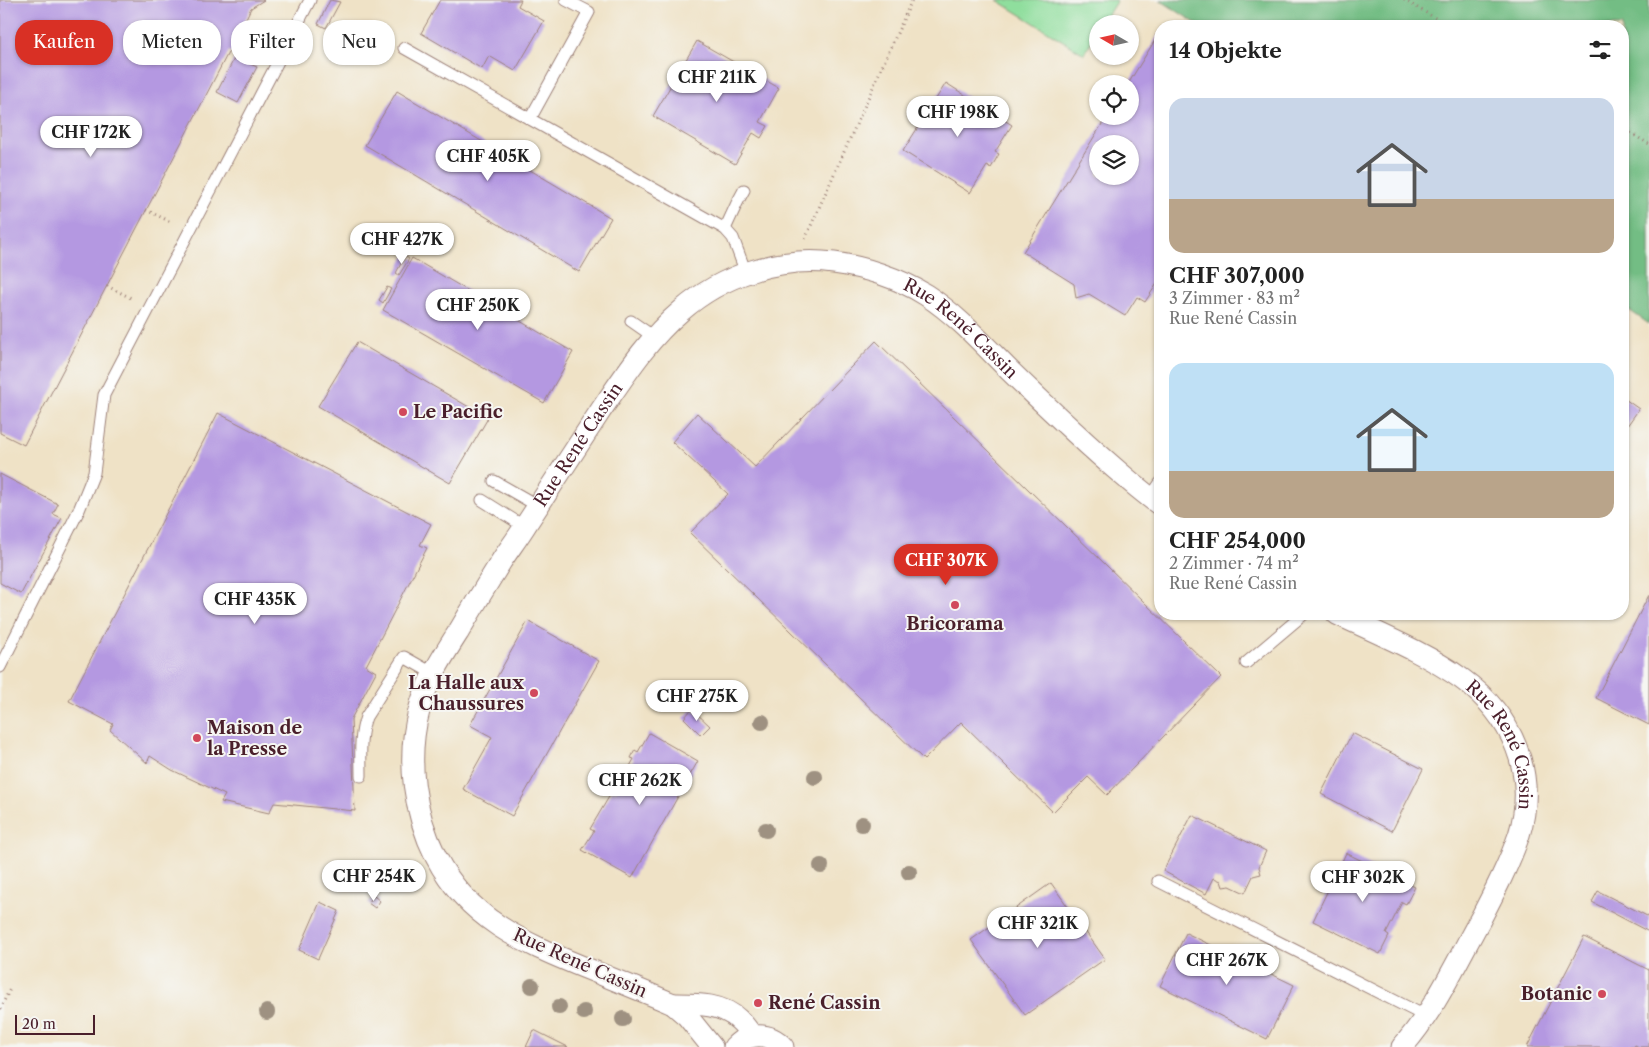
<!DOCTYPE html>
<html lang="de">
<head>
<meta charset="utf-8">
<style>
  body { margin:0; font-family:"Libre Caslon Text",serif; background:#f6f6f6; color:#222; height:100vh; display:flex; flex-direction:column; font-size:19px; white-space:nowrap }
  * { box-sizing:border-box; margin:0 }
  p { font-size:16px; color:#767676 }
  .icon { flex:none; width:28px; height:28px; fill:none; stroke:currentColor; stroke-width:2; stroke-linecap:round; stroke-linejoin:round }
  .map { position:relative; flex:1; overflow:hidden }
  .panel { position:absolute; left:1154px; top:20px; width:475px; height:600px; display:flex; flex-direction:column; background:#fff; border-radius:20px; box-shadow:0 1px 4px #0004 }
  .panel>* { flex:none }
  .guide { position:absolute; left:15px; top:20px; width:475px; height:45px; display:flex; gap:10px }
  .needle { width:32px; rotate:279deg }
  .controls { position:absolute; left:1089px; top:15px; display:grid; gap:10px }
  .controls a { display:grid; place-items:center; width:50px; height:50px; border-radius:50%; background:#fff; box-shadow:0 1px 4px #0004; font-size:25px }
  .scale { position:absolute; left:15px; bottom:12px; width:80px; box-sizing:border-box; padding-left:5px; border:2px solid #4a1f2b; border-top:0; font-size:14px; line-height:18px; white-space:nowrap; color:#4a1f2b; -webkit-text-stroke:4px #f6f6f2; paint-order:stroke }
  .price { position:absolute; translate:-50% -42px; padding:0 11px; border-radius:18px; background:#fff; color:#222; font-size:16px; line-height:32px; filter:drop-shadow(0 1px 2px #0008) }
  .price::after { content:''; position:absolute; left:50%; top:30px; width:15px; height:11px; margin-left:-8px; background:inherit; clip-path:polygon(0 0,100% 0,50% 100%) }
  .price.on { background:#d93025; color:#fff }
  ul { padding:0; list-style:none }
  li { display:grid; align-content:center; gap:10px; height:265px; padding:0 15px }
  li span { display:grid; place-items:center; height:155px; border-radius:15px; color:#555 }
  li>.icon { margin-inline-start:auto }
  span .icon { width:90px; height:90px; fill:#fffc; stroke-width:1 }
  li b { font-size:21px }
  h2 { display:flex; justify-content:space-between; align-items:center; height:60px; padding:0 15px; font-size:21px }
  .chip { padding:0 18px; border-radius:20px; background:#fff; box-shadow:0 1px 4px #0004; font-size:18px; line-height:45px }
  .chip.on { background:#d93025; color:#fff }
  .map>svg:first-child { display:block }
  .green { fill:#8fde9d; stroke:#6c7e64 }
  .forest { fill:#73bd84; stroke:#5e6e58 }
  .building { fill:#b498e1; fill-rule:evenodd }
  .lines { fill:none; stroke-linecap:round; stroke-linejoin:round }
  .lane-casing { stroke:#9c8078; stroke-width:13 }
  .street-casing { stroke:#9c8078; stroke-width:23 }
  .path { stroke:#9c8078; stroke-width:3; stroke-dasharray:1 4; stroke-linecap:butt }
  .lane { stroke:#fff; stroke-width:11 }
  .street { stroke:#fff; stroke-width:21 }
  .tree { fill:#9e9181 }
  .poi-dot { fill:#d1495b; stroke:#f6f6f2; stroke-width:2 }
  .labels { text-anchor:middle; dominant-baseline:central; stroke-width:4; stroke-linejoin:round; paint-order:stroke }
  .street-label { font-size:18px; fill:#4a1f2b; stroke:#f6f6f2 }
  .poi-label { font-size:18px; font-weight:bold; fill:#4a1f2b; stroke:#f6f6f2; text-anchor:start }
</style>
</head>
<body>
<div class="map">
<svg width="1649" height="1047" viewBox="0 0 1649 1047">
  <rect width="100%" height="100%" fill="#f6f6f2"/>
  <filter id="ink" filterUnits="userSpaceOnUse"><feTurbulence type="fractalNoise" baseFrequency=".02" numOctaves="2"/><feDisplacementMap in="SourceGraphic" scale="10" xChannelSelector="R" yChannelSelector="G"/><feConvolveMatrix kernelMatrix="1 2 1 2 8 2 1 2 1" color-interpolation-filters="sRGB"/></filter>
  <filter id="wash" filterUnits="userSpaceOnUse"><feTurbulence type="fractalNoise" baseFrequency=".0096" numOctaves="4" result="noise"/><feDisplacementMap in="SourceGraphic" scale="20" xChannelSelector="R" yChannelSelector="G"/><feGaussianBlur stdDeviation="1.12" result="paint"/><feColorMatrix in="noise" values="0 0 0 0 0 0 0 0 0 0 0 0 0 0 0 0 0 1.4 0 .05"/><feComposite in="paint" operator="in"/></filter>
  <g filter="url(#wash)">
    <rect width="100%" height="100%" fill="#efe2c6"/>
    <polygon class="green" points="997,0 1117,0 1102,24 1098,24 1097,32 1084,54"/>
    <polygon class="forest" points="1160,0 1649,0 1649,324 1623,306 1622,26 1200,26"/>
    <g id="blocks">
      <g class="building">
        <polygon points="0,0 264,0 251,8 235,41 242,45 253,25 274,36 264,56 257,52 250,64 257,67 238,103 217,92 236,55 229,51 24,445 0,433"/>
        <polygon points="330,0 340,2 326,28 318,24"/>
        <polygon points="440,0 521,0 518,6 544,21 515,71 489,56 482,69 421,33"/>
        <path d="M1160,32v247l-15,23 -8,-5 -12,19 -36,-22 -13,4 -2,-14 -51,-32 84,-136h23v-32h-2zM1098,144h32v32h-32z"/>
        <polygon points="697,41 779,88 760,122 768,126 761,138 753,133 735,164 653,116"/>
        <polygon points="946,83 1012,125 995,152 999,154 991,168 987,166 970,193 903,151"/>
        <polygon points="397,91 611,218 579,272 365,145"/>
        <polygon points="405,256 409,259 399,275 396,273"/>
        <polygon points="412,258 573,352 544,403 383,310"/>
        <polygon points="387,287 391,289 383,303 379,300"/>
        <polygon points="876,341 1221,677 1107,795 1088,777 1053,812 961,722 924,760 690,533 728,494 672,442 697,413 755,467"/>
        <polygon points="357,342 488,418 450,483 318,406"/>
        <polygon points="1622,397 1639,409 1622,433"/>
        <polygon points="218,413 431,524 420,545 427,548 366,666 376,672 351,719 355,811 274,803 269,813 221,802 225,795 172,770 150,756 147,763 110,730 113,724 69,701"/>
        <polygon points="0,474 58,504 53,514 62,518 21,594 0,583"/>
        <polygon points="1649,595 1649,725 1596,698"/>
        <polygon points="528,621 599,661 512,816 463,789 492,737 470,725"/>
        <polygon points="692,709 710,726 701,735 684,718"/>
        <polygon points="649,733 698,761 632,878 582,850 594,831 590,829 613,790 616,792 634,759 631,758 635,750 638,752"/>
        <polygon points="1352,733 1423,769 1392,831 1321,794"/>
        <polygon points="1192,815 1266,851 1259,867 1261,874 1253,876 1245,893 1230,886 1223,887 1221,881 1214,878 1206,894 1163,871"/>
        <polygon points="1346,853 1415,887 1406,904 1402,902 1386,934 1389,936 1380,954 1313,921"/>
        <polygon points="1051,883 1105,959 1025,1015 971,940"/>
        <polygon points="1598,891 1649,917 1649,932 1592,902"/>
        <polygon points="374,896 380,901 375,908 368,903"/>
        <polygon points="320,902 339,911 318,959 299,950"/>
        <polygon points="1186,933 1294,985 1267,1039 1160,986"/>
        <polygon points="1584,937 1649,970 1649,1047 1639,1047 1635,1045 1634,1047 1527,1047"/>
        <polygon points="534,1030 568,1047 526,1047"/>
      </g>
    </g>
  </g>
  <g filter="url(#ink)">
    <use href="#blocks" fill-opacity="0" stroke="#9c8078" stroke-width="1"/>
    <g class="lines">
      <defs>
        <g id="lane">
          <polyline points="404,48 725,229 733,238 746,273"/>
          <polyline points="530,119 589,12 566,0"/>
          <polyline points="725,229 737,203 744,190"/>
          <polyline points="631,321 654,337"/>
          <polyline points="494,481 538,506"/>
          <polyline points="1150,498 1160,483"/>
          <polyline points="482,500 525,527"/>
          <polyline points="1246,663 1304,614"/>
          <polyline points="0,667 79,510 94,473 104,395 310,0"/>
          <path d="M361,776c0,-20 -2,-40 5,-59l38,-60 30,17"/>
          <polyline points="1158,881 1425,1016"/>
        </g>
        <g id="street">
          <path id="s1" d="M1337,614c40,19 89,39 125,65 50,36 76,95 57,156 -10,29 -24,56 -38,83 -23,41 -47,94 -79,129"/>
          <path d="M673,1004c23,0 49,-1 66,16 5,4 9,10 13,16"/>
          <path id="s2" d="M712,1047l-25,-31 -14,-12c-30,-13 -60,-25 -90,-37 -61,-25 -115,-48 -147,-110 -22,-44 -30,-98 -17,-146 7,-29 24,-55 40,-80 14,-24 28,-47 43,-71 8,-12 17,-24 25,-37 25,-38 49,-75 74,-113 24,-35 47,-71 80,-99 41,-36 98,-55 153,-48 30,4 65,15 92,32 31,20 57,49 83,75 36,35 72,70 110,102 14,12 27,23 41,33"/>
          <path d="M734,1047c14,-15 36,-15 49,0"/>
        </g>
      </defs>
      <use href="#lane" class="lane-casing"/>
      <use href="#street" class="street-casing"/>
      <g class="path">
        <polyline points="1404,0 1449,26"/>
        <polyline points="1622,128 1649,144"/>
        <polyline points="146,210 173,223"/>
        <polyline points="805,239 912,0"/>
        <polyline points="107,286 133,299"/>
        <polyline points="0,1009 10,989"/>
      </g>
      <use href="#lane" class="lane"/>
      <use href="#street" class="street"/>
    </g>
    <g class="tree">
      <circle cx="762" cy="722" r="8"/>
      <circle cx="815" cy="777" r="8"/>
      <circle cx="862" cy="824" r="8"/>
      <circle cx="766" cy="830" r="8"/>
      <circle cx="821" cy="866" r="8"/>
      <circle cx="909" cy="872" r="8"/>
      <circle cx="532" cy="986" r="8"/>
      <circle cx="559" cy="1007" r="8"/>
      <circle cx="267" cy="1012" r="8"/>
      <circle cx="584" cy="1012" r="8"/>
      <circle cx="623" cy="1019" r="8"/>
    </g>
  </g>
  <g class="poi-dot">
    <circle cx="403" cy="412" r="5"/>
    <circle cx="955" cy="605" r="5"/>
    <circle cx="534" cy="693" r="5"/>
    <circle cx="197" cy="738" r="5"/>
    <circle cx="1602" cy="994" r="5"/>
    <circle cx="758" cy="1003" r="5"/>
  </g>
  <g class="labels">
    <g class="street-label">
      <text stroke="none"><textPath href="#s2" startOffset="1285">Rue René Cassin</textPath></text>
      <text stroke="none"><textPath href="#s2" startOffset="805">Rue René Cassin</textPath></text>
      <text stroke="none"><textPath href="#s1" startOffset="221">Rue René Cassin</textPath></text>
      <text transform="translate(580 963) rotate(24)">Rue René Cassin</text>
    </g>
    <g class="poi-label">
      <text x="413" y="412">Le Pacific</text>
      <text x="955" y="624" text-anchor="middle">Bricorama</text>
      <text x="524" y="683" text-anchor="end">La Halle aux<tspan x="524" dy="21">Chaussures</tspan></text>
      <text x="207" y="728">Maison de<tspan x="207" dy="21">la Presse</tspan></text>
      <text x="1592" y="994" text-anchor="end">Botanic</text>
      <text x="768" y="1003">René Cassin</text>
    </g>
  </g>
</svg>
<div class="controls">
<a><svg class="needle" viewBox="-14 -14 28 28"><path d="M0-13l5 13h-10z" fill="#e53935"/><path d="M0 13l5-13h-10z" fill="#767676"/></svg></a>
<a><svg class="icon" aria-label="locate" viewBox="0 0 24 24"><circle cx="12" cy="12" r="6"/><path d="M12 2v4M12 18v4M2 12h4M18 12h4"/></svg></a>
<a><svg class="icon" aria-label="layers" viewBox="0 0 24 24"><path d="M12 4l9 5-9 5-9-5zM3 14l9 5 9-5"/></svg></a>
</div>
<div class="scale">20 m</div>
<b class="price" style="left:717px;top:103px">CHF 211K</b>
<b class="price" style="left:958px;top:138px">CHF 198K</b>
<b class="price" style="left:91px;top:158px">CHF 172K</b>
<b class="price" style="left:488px;top:182px">CHF 405K</b>
<b class="price" style="left:402px;top:265px">CHF 427K</b>
<b class="price" style="left:478px;top:331px">CHF 250K</b>
<b class="price on" style="left:946px;top:586px">CHF 307K</b>
<b class="price" style="left:255px;top:625px">CHF 435K</b>
<b class="price" style="left:697px;top:722px">CHF 275K</b>
<b class="price" style="left:640px;top:806px">CHF 262K</b>
<b class="price" style="left:374px;top:902px">CHF 254K</b>
<b class="price" style="left:1363px;top:903px">CHF 302K</b>
<b class="price" style="left:1038px;top:949px">CHF 321K</b>
<b class="price" style="left:1227px;top:986px">CHF 267K</b>
<div class="guide">
<a class="chip on">Kaufen</a>
<a class="chip">Mieten</a>
<a class="chip">Filter</a>
<a class="chip">Neu</a>
</div>
<section class="panel">
<h2>14 Objekte<svg class="icon" aria-label="filters" viewBox="0 0 24 24"><path d="M4 7h16M4 17h16"/><circle cx="9" cy="7" r="2"/><circle cx="15" cy="17" r="2"/></svg></h2>
<ul>
<li><span style="background:linear-gradient(#c9d6e8 65%,#b9a48a 0)"><svg class="icon" aria-label="home" viewBox="0 0 24 24"><path d="M3 11l9-7 9 7M6 9v11h12V9"/></svg></span><div><b>CHF 307,000</b><p>3 Zimmer · 83 m²</p><p>Rue René Cassin</p></div></li>
<li><span style="background:linear-gradient(#bfe0f5 70%,#b9a48a 0)"><svg class="icon" aria-label="home" viewBox="0 0 24 24"><path d="M3 11l9-7 9 7M6 9v11h12V9"/></svg></span><div><b>CHF 254,000</b><p>2 Zimmer · 74 m²</p><p>Rue René Cassin</p></div></li>
</ul>
</section>
</div>
</body>
</html>
